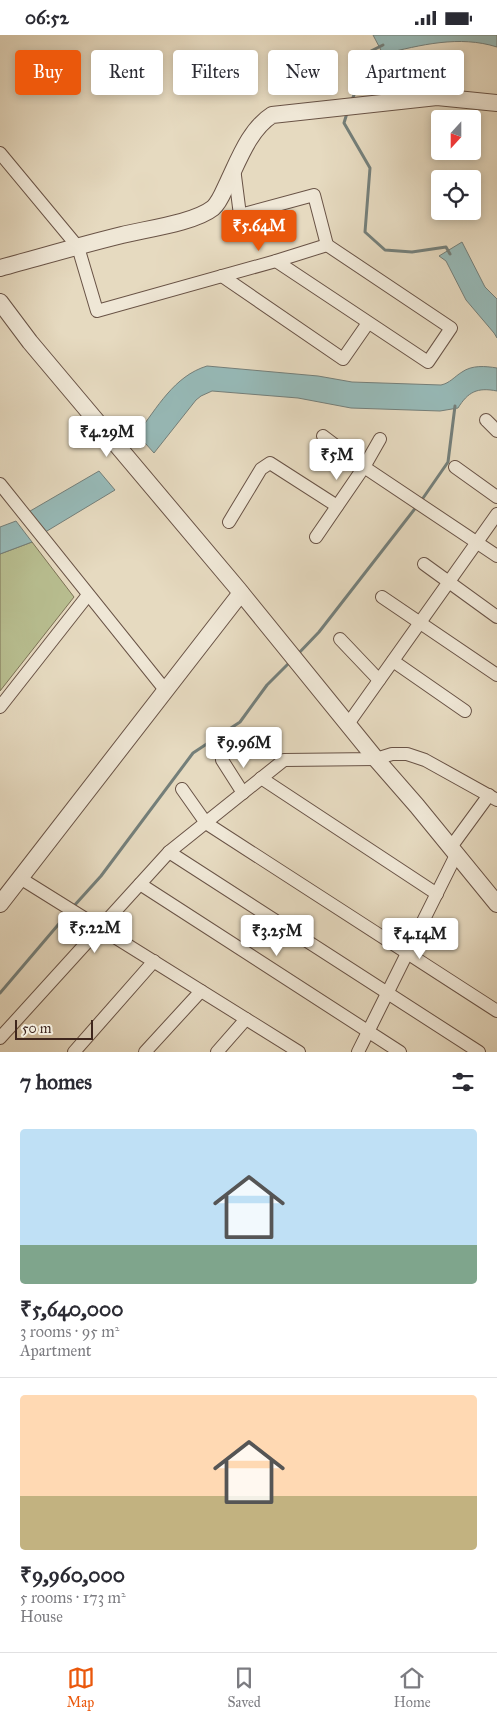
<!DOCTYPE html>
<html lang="en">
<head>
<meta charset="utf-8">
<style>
  body { margin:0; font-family:"IM FELL Great Primer",serif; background:#f7f7f7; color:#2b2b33; height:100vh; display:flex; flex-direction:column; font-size:19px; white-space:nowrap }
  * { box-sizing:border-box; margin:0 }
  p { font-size:16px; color:#7c7c81 }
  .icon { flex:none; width:28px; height:28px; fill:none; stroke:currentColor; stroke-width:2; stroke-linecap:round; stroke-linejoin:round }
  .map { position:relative; height:1017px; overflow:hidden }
  .side { display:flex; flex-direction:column; background:#fff; flex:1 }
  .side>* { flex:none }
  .top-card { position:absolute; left:15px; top:15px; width:468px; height:45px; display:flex; gap:10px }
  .needle { width:32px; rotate:201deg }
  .fabs { position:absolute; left:431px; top:75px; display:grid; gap:10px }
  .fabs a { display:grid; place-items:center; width:50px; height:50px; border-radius:5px; background:#fff; box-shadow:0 2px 8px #0003; font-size:25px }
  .scale { position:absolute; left:15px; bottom:12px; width:78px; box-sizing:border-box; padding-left:5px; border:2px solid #3f261d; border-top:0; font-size:14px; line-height:18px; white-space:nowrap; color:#3f261d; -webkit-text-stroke:4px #efe7d6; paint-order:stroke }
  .price { position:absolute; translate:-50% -42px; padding:0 11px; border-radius:5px; background:#fff; color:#222; font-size:16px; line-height:32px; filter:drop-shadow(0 1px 2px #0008) }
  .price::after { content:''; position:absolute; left:50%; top:30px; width:15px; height:11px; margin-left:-8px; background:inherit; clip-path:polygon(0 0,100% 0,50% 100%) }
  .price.current { background:#ea580c; color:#fff }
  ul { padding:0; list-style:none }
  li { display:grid; align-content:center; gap:10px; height:265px; padding:0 20px }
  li+li { border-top:1px solid #e1e1e2 }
  li span { display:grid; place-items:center; height:155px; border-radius:5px; color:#555 }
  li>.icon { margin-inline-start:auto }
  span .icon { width:90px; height:90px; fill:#fffc; stroke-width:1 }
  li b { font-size:21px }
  h2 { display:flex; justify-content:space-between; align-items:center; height:60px; padding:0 20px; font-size:21px }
  .tag { padding:0 18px; border-radius:5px; background:#fff; box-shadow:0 2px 8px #0003; font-size:18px; line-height:45px }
  .tag.current { background:#ea580c; color:#fff }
  .status { display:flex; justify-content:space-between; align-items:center; height:35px; padding:0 25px; background:#fff; direction:ltr }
  .status svg { height:14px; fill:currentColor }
  .tabs { display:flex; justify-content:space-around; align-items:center; height:70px; border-top:1px solid #e1e1e2; background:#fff; font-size:14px; color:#7c7c81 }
  .tabs a { display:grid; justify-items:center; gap:2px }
  .tabs .current { color:#ea580c }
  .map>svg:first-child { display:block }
  .green { fill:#b8be90; stroke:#7c7256 }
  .water { fill:#97bab8; stroke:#747f7a }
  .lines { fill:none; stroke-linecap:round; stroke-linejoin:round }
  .stream { stroke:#747f7a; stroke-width:3 }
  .minor-casing { stroke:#695346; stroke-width:14 }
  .tertiary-casing { stroke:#695346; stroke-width:18 }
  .minor { stroke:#efe7d6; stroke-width:12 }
  .tertiary { stroke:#efe7d6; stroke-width:16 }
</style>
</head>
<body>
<div class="status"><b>06:52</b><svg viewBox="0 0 49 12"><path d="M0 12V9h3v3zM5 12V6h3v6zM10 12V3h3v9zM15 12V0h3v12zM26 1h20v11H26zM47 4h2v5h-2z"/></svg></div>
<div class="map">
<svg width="497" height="1017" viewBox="0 0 497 1017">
  <rect width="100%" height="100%" fill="#e6dac0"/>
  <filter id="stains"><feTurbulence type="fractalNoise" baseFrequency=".004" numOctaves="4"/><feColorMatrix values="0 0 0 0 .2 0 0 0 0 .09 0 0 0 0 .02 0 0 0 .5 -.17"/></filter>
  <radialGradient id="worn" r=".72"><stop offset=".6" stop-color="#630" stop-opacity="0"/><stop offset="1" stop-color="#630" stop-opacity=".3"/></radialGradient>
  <polygon class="green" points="32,507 74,562 0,656 0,519"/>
  <g class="water">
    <path d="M373,0h124v12c-38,-12 -76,-2 -114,7z"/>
    <polygon points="462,207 485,252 497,264 497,303 494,298 466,265 446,226 439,221"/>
    <path d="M207,331l111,10 34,6 89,3c9,-2 13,-8 21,-13 10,-7 23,-6 35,-4v23c-20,-4 -29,1 -39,17l-18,3 -89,-3 -53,-10 -86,-7 -11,5 -5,4 -42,53 -17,-19c20,-26 37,-58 70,-68z"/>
    <polygon points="99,436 115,455 42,499 25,479"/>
    <polygon points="16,486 32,507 0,519 0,492"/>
  </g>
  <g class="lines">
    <g class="stream">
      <polyline points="352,65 371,16 383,10"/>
      <polyline points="347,78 344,88 370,133 365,197 385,215 412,217 446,212 450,219"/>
      <polyline points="421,466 448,427 455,371"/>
      <polyline points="297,620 319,597 417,471"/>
      <polyline points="73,872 101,841 193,718 240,687 267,650 291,626"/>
      <polyline points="0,958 69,877"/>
    </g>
    <defs>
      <g id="minor">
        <polyline points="0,118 78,212 97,276 276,226 327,210 314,160 240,180 234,133"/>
        <polyline points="276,226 428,327 451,293 327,210"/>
        <polyline points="222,241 343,324 368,288"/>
        <polyline points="486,385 497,396"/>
        <polyline points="323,401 364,432 497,521"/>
        <polyline points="455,432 497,462"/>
        <polyline points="0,449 166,656"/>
        <polyline points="229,487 261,434 270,428 337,471"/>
        <polyline points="316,502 364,432 380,404"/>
        <polyline points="424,529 497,582"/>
        <polyline points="382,562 497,640"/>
        <polyline points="340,604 379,645"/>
        <polyline points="393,626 465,676"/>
        <polyline points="0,672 88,560"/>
        <polyline points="348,689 497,479"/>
        <polyline points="222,725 243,758"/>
        <polyline points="261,743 437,859"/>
        <polyline points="182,754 206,788 497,976"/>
        <polyline points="451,812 489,760"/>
        <polyline points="20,843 299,1017"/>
        <polyline points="140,849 400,1017"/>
        <polyline points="0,1003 169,817"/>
        <polyline points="74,1017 154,926"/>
        <polyline points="145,1017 201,956"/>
        <polyline points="217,1017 246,984"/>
        <polyline points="358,1017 456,820"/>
        <polyline points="479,1017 169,817 284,725 376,724 392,719 407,719 425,725 497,765"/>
      </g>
      <g id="tertiary">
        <path d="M0,233c41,-11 81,-23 122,-33 24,-6 72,-12 91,-27 7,-6 11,-18 15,-26 11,-23 22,-53 44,-67l165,-18 60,6"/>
        <polyline points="0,267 30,307 238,554 376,724 417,771 497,869"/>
        <polyline points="0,869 241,558"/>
      </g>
    </defs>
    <use href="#minor" class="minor-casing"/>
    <use href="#tertiary" class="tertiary-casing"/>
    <use href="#minor" class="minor"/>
    <use href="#tertiary" class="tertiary"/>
  </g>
  <rect width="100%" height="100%" filter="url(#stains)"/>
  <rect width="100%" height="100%" fill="url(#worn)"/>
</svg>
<div class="fabs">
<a><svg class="needle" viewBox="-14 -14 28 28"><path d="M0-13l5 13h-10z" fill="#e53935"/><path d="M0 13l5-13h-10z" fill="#7c7c81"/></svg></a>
<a><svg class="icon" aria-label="locate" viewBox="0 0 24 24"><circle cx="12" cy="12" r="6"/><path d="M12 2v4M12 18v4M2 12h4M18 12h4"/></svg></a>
</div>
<div class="scale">50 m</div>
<b class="price current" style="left:259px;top:217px">₹5.64M</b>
<b class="price" style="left:107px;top:423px">₹4.29M</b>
<b class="price" style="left:337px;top:446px">₹5M</b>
<b class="price" style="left:244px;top:734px">₹9.96M</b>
<b class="price" style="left:95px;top:919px">₹5.22M</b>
<b class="price" style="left:277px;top:922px">₹3.25M</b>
<b class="price" style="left:420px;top:925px">₹4.14M</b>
<div class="top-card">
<a class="tag current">Buy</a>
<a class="tag">Rent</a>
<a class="tag">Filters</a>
<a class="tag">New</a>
<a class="tag">Apartment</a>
</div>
</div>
<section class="side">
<h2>7 homes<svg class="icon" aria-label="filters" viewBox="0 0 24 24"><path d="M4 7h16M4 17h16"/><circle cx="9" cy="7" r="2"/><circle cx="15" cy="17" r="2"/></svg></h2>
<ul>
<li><span style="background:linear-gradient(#bfe0f5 75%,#7fa58c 0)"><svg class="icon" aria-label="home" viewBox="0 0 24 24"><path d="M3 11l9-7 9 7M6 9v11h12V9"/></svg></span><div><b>₹5,640,000</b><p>3 rooms · 95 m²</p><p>Apartment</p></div></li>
<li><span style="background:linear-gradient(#ffd9b3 65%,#c2b280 0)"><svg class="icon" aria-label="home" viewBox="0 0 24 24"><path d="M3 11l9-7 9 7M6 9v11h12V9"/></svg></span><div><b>₹9,960,000</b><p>5 rooms · 173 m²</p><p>House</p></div></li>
</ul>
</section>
<nav class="tabs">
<a class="current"><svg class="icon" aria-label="map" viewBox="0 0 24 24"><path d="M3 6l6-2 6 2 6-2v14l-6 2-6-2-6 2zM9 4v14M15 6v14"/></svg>Map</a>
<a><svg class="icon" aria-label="saved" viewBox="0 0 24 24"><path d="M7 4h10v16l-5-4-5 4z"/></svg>Saved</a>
<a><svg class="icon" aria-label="home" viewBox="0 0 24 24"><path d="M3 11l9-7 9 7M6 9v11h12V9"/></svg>Home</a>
</nav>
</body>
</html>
